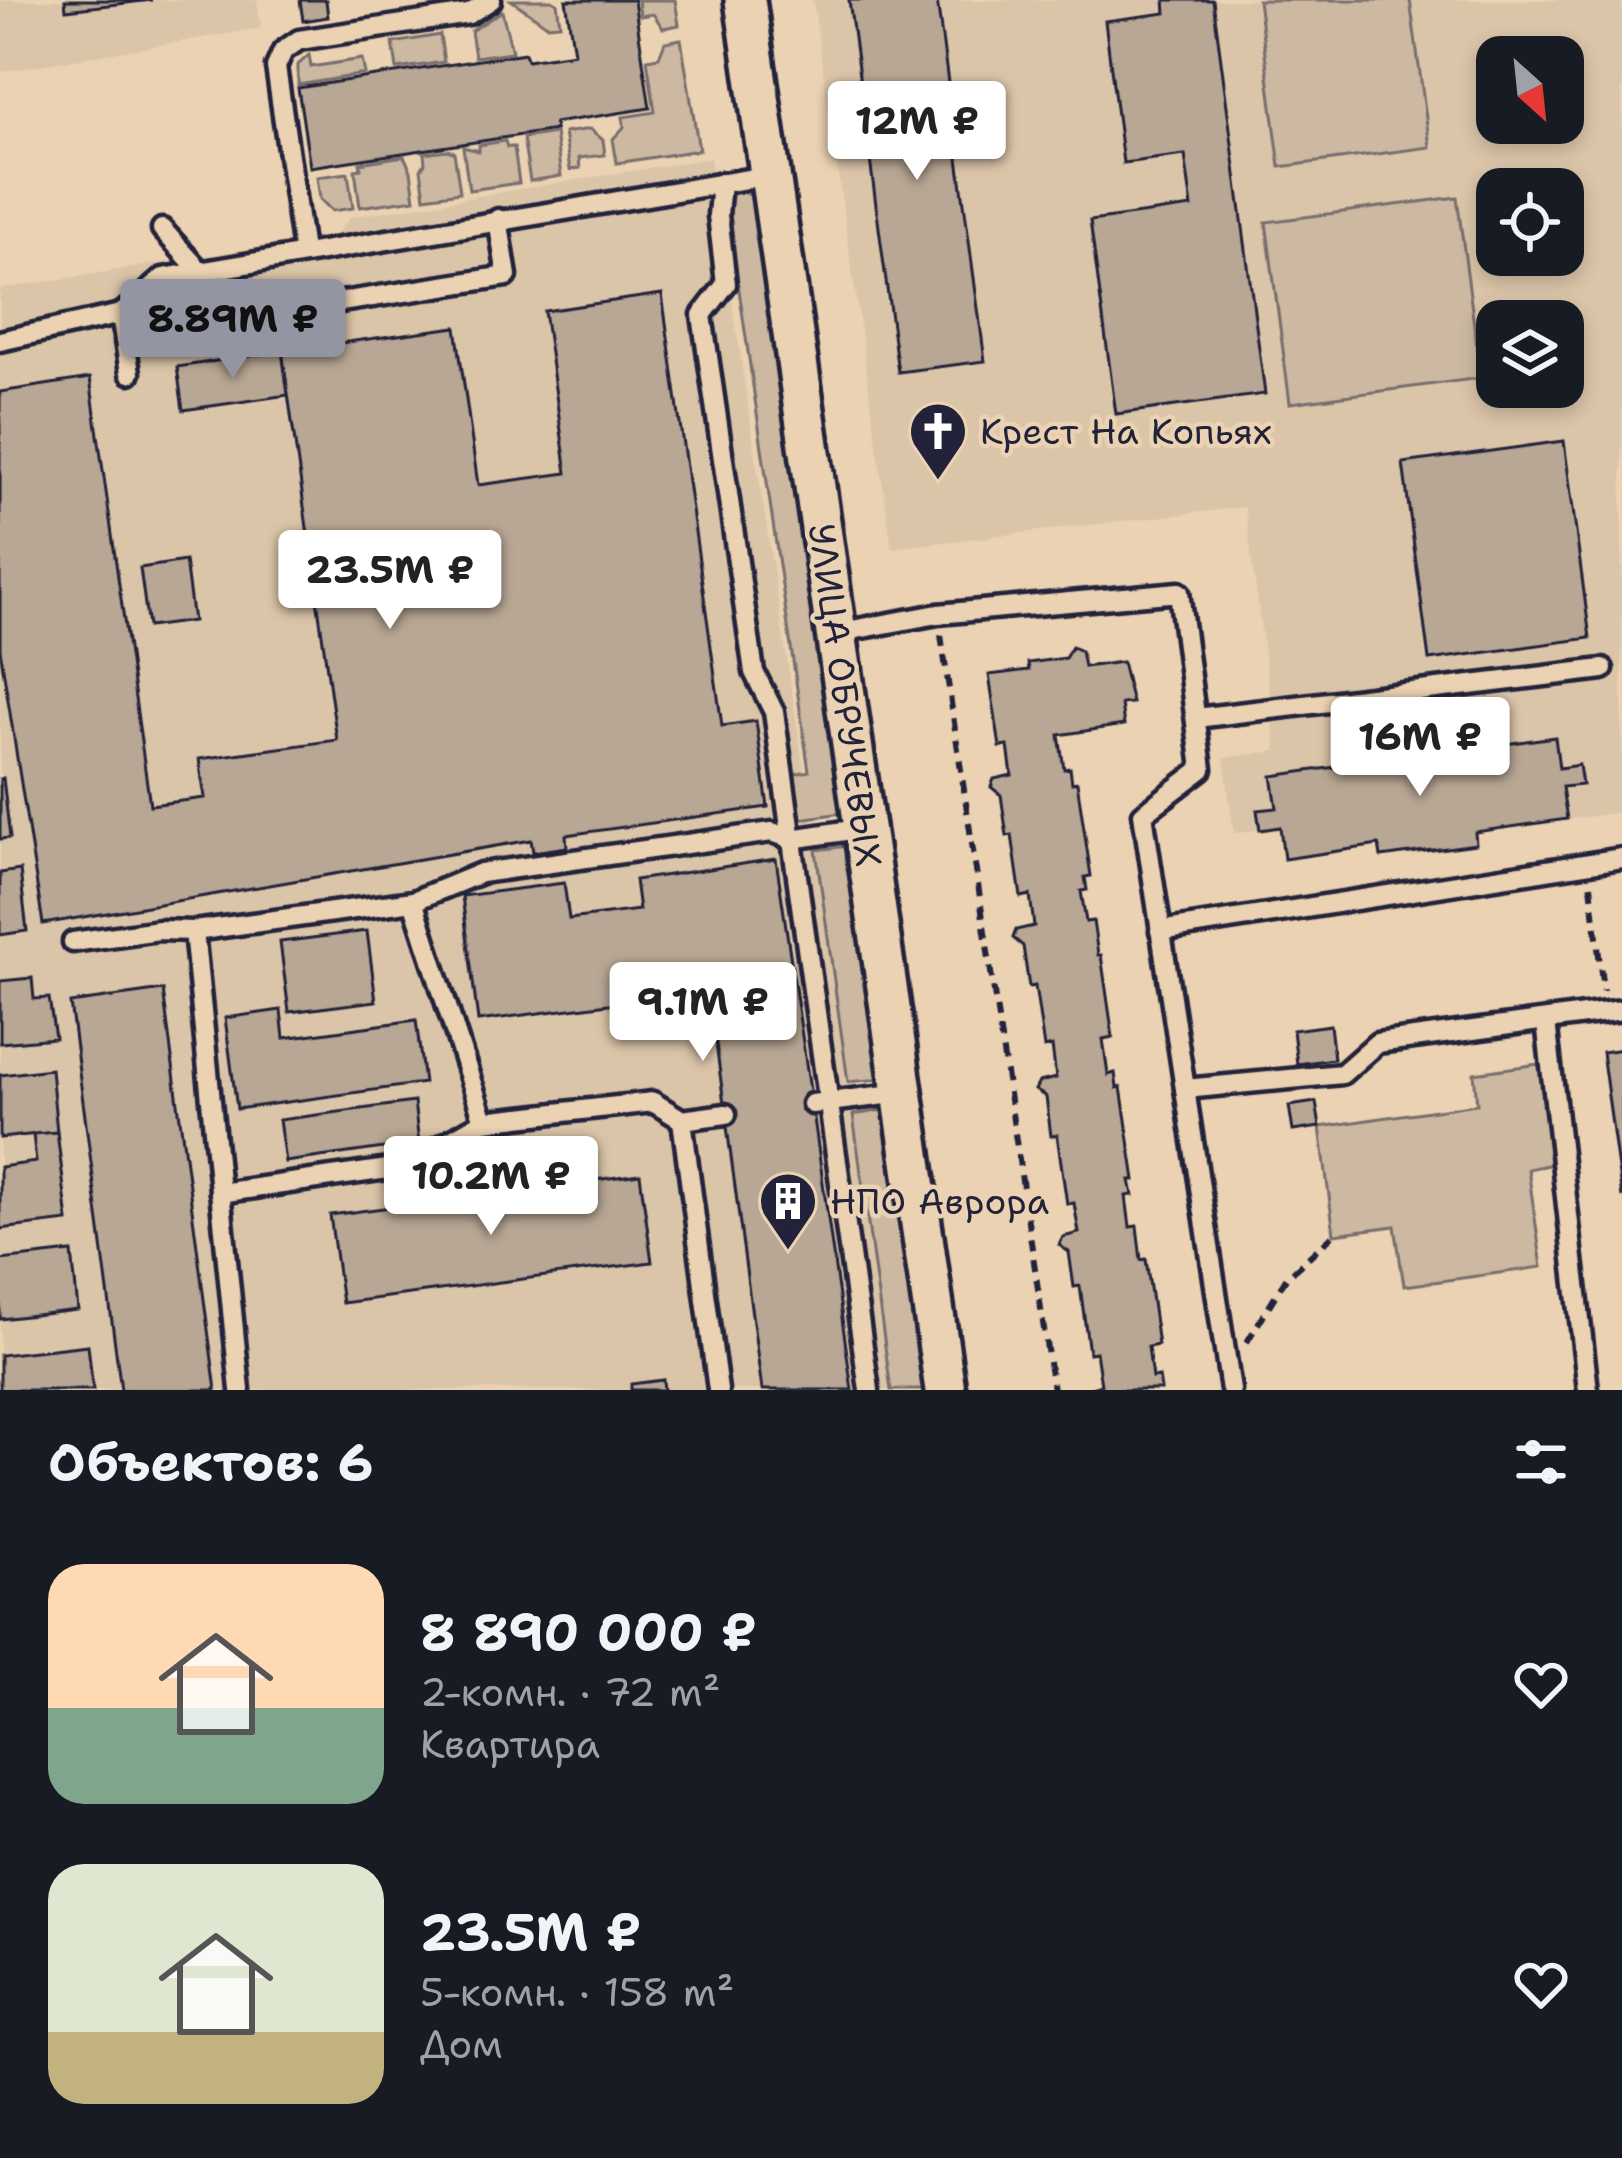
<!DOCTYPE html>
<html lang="ru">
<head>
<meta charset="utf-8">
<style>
  body { margin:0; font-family:"Shantell Sans",sans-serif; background:#242831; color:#f1f3f6; height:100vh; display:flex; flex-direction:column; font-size:45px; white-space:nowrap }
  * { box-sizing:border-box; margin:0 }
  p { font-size:39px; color:#9ea1a6 }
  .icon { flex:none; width:66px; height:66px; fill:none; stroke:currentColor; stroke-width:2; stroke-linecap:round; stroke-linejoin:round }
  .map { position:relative; height:1390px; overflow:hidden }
  .panel { display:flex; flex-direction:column; background:#171b24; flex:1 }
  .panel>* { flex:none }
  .needle { width:78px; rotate:153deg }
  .buttons { position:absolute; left:1476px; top:36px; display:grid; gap:24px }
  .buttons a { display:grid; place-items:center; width:108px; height:108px; border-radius:24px; background:#171b24; box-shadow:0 6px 18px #0003; font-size:60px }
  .price { position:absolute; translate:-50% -102px; padding:0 27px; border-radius:12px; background:#fff; color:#222; font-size:39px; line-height:78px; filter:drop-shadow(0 3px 6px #0008) }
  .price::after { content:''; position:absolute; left:50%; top:72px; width:36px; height:27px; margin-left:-18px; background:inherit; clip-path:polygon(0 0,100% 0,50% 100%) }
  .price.active { background:#9495a2; color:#111 }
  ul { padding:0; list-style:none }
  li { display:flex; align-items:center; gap:36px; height:300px; padding:0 48px }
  li span { display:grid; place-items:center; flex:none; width:336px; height:240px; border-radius:36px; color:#555 }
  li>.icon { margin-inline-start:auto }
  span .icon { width:144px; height:144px; fill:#fffc; stroke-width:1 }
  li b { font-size:51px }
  h2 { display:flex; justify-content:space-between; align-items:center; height:144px; padding:0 48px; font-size:51px }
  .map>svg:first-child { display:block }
  .built { fill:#dbc5a9; fill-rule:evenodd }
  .green { fill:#cdb9a1; stroke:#786e6e; stroke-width:3 }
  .building { fill:#b8a794; stroke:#22223b; stroke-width:3 }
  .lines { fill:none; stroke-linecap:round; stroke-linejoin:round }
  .lane-casing { stroke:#22223b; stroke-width:27 }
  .street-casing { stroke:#22223b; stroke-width:48 }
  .path { stroke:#22223b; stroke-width:6; stroke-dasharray:12 9; stroke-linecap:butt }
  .lane { stroke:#ead2b2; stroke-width:18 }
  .street { stroke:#ead2b2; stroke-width:39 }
  .labels { text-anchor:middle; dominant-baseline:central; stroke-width:9; stroke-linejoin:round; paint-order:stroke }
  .poi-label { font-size:36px; fill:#22223b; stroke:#ead2b2; text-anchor:start }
  .street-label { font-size:36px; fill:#22223b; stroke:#ead2b2 }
</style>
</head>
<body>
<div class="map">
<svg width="1622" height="1390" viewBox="0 0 1622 1390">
  <rect width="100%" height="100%" fill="#ead2b2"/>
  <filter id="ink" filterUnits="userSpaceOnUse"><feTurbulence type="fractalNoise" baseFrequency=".00833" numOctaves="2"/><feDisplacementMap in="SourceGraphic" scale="24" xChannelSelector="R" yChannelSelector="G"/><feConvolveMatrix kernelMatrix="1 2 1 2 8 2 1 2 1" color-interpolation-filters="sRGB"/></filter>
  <g filter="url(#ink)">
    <g class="built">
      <polygon points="0,0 257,0 261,28 0,72"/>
      <path d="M813,0h809v812l-146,20v12l-95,13 -2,-12 -95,14 -5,-32 -45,6 -10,-75 53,-7 -32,-244 -353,41zM1497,57h66v66h-66zM1497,189h66v66h-66zM1497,321h66v66h-66z"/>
      <polygon points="710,158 899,1390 0,1390 0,289 336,235 350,217"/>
    </g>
    <g class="green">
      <polygon points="511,0 552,0 557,3 560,24 547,25"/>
      <polygon points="638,0 675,0 679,25 663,28 653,14 640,16"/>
      <polygon points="1258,0 1410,0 1430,147 1280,167"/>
      <polygon points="502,11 512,52 475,57 471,31"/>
      <polygon points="440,35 444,62 397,69 393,43"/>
      <polygon points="681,39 699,150 617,163 613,139 624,127 623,117 655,112 647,59 659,57 665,42"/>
      <polygon points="309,55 311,67 362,59 365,74 298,85 298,65"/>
      <polygon points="590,129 603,140 605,155 579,158 580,168 570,170 564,133"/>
      <polygon points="555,133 561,176 530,181 523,138"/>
      <polygon points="505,141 507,147 514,147 519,183 469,190 463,147 479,151 479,145"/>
      <polygon points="447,150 454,152 460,192 425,197 421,169 425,163 424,153"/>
      <polygon points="404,156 411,171 415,199 360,207 355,170 361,169 360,163"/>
      <polygon points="348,173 353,208 332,211 320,199 317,177"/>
      <polygon points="733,185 752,196 756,208 842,813 800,819 794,774 809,771 728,214"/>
      <polygon points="1457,197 1481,378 1290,403 1266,222"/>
      <polygon points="847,846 881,1079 848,1082 816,850"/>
      <polygon points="1539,1064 1553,1164 1528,1169 1542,1267 1404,1286 1395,1226 1334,1234 1320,1127 1477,1104 1474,1073"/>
      <polygon points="884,1110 926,1390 891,1390 853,1115"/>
    </g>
    <g class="building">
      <polygon points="65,0 152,0 66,10"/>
      <polygon points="300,0 326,0 328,17 303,21"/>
      <polygon points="566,0 634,0 650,108 554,123 555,130 310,167 298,88 525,53 527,60 574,53"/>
      <polygon points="849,0 937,0 985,361 898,372"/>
      <polygon points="1165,0 1213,0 1265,394 1116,414 1090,221 1192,207 1185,155 1123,163 1105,21 1166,13"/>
      <polygon points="662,294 722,726 756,721 768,807 566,835 567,847 533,852 531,840 43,924 0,649 0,392 90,378 150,805 205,798 199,759 337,740 282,351 456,327 478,485 567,473 544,311"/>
      <polygon points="282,351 288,395 183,410 177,367"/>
      <polygon points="1564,441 1590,638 1429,660 1403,463"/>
      <polygon points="185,561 193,621 148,627 140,568"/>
      <polygon points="1072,647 1081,651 1084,667 1122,662 1132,703 1121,704 1124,725 1059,735 1064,769 1070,768 1072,783 1077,782 1091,876 1085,877 1087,890 1081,891 1086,922 1093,921 1098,955 1101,955 1113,1037 1103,1039 1108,1075 1115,1073 1117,1088 1121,1087 1135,1180 1130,1180 1133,1195 1126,1196 1130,1227 1137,1226 1141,1260 1146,1259 1158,1345 1148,1347 1152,1378 1159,1377 1161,1390 1085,1390 1101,1385 1096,1352 1089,1353 1080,1286 1074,1287 1069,1252 1059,1245 1063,1237 1079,1233 1074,1203 1067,1204 1057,1135 1051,1136 1046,1097 1035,1090 1039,1082 1056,1078 1052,1046 1044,1048 1035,986 1029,987 1023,946 1013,938 1016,930 1034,926 1030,895 1021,897 1012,835 1007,836 1001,795 991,787 994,779 1012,775 1008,746 1000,747 989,675 1029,670 1028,663 1065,658"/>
      <polygon points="1555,737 1559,768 1579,765 1582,785 1562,787 1567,819 1475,832 1476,844 1381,857 1379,845 1284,859 1280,827 1260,830 1257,810 1277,808 1272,776 1399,758 1398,753 1431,749 1432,754"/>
      <polygon points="3,778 10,838 0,839 0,779"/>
      <polygon points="776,859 812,1104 852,1390 762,1390 709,991 478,1021 462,896 564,883 569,919 639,910 635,880"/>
      <polygon points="20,870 27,931 0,935 0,873"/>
      <polygon points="367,931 376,1001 289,1012 280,942"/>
      <polygon points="32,978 34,999 49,998 55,1038 0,1043 0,981"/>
      <polygon points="163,990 216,1390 121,1390 70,1003"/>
      <polygon points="281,1010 284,1038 416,1020 424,1083 237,1109 225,1018"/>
      <polygon points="1330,1025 1334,1059 1297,1064 1293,1030"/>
      <polygon points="1622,1049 1622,1198 1602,1052"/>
      <polygon points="51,1069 57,1132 0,1138 0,1075"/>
      <polygon points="414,1102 419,1143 285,1162 279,1120"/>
      <polygon points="1316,1102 1320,1127 1293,1131 1289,1106"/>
      <polygon points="57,1132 68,1221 0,1229 0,1167 36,1162 33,1134"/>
      <polygon points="640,1174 652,1262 342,1303 330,1215"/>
      <polygon points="72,1252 78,1310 0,1319 0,1260"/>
      <polygon points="88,1345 93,1390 0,1390 0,1355"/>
      <polygon points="663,1380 664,1390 631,1390 631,1384"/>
    </g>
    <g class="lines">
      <defs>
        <g id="lane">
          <polyline points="721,183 718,215 726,284 702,315 754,672 774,712 869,1390"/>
          <polyline points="162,229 200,271"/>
          <polyline points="303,251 276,67 283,51 299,40 469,14 491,0"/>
          <polyline points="0,341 121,314 163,278 771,175"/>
          <polyline points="130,373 121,314 226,320 507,276 498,219"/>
          <polyline points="836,633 938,614 1179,592 1202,769 1143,814 1231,1390"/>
          <polyline points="1196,718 1603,669"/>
          <polyline points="413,901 484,1121"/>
          <polyline points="1160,931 1622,858"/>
          <polyline points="73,942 159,930 194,931"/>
          <polyline points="1546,1022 1588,1390"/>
          <polyline points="1185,1089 1342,1074 1377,1043 1622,1010"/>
          <polyline points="812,1104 902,1093"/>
          <polyline points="220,1193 402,1167 484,1121 653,1102 682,1120"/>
          <polyline points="240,1390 194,931 413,901 481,873 772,832 792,839 864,828"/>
          <polyline points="718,1390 682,1120 726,1114"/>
        </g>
        <polyline id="street" points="745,0 945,1390"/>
      </defs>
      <use href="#lane" class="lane-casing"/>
      <use href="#street" class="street-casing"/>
      <g class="path">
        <polyline points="941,635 1053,1390"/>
        <polyline points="1591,885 1603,991"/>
        <polyline points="1247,1342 1286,1278 1334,1234"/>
      </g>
      <use href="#lane" class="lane"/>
      <use href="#street" class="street"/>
    </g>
  </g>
  <defs>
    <symbol id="church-pin" viewBox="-11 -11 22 30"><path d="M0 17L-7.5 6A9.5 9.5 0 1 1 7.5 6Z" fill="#22223b" stroke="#ead2b2"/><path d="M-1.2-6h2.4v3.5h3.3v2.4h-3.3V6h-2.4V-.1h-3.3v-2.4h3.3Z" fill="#fff"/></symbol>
    <symbol id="building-pin" viewBox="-11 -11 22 30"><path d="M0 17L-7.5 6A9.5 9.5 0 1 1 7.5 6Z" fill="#22223b" stroke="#ead2b2"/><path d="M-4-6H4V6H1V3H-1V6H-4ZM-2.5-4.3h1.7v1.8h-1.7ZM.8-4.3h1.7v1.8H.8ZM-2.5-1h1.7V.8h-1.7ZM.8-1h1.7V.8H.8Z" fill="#fff"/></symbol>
  </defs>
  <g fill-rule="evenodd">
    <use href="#church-pin" x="905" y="398" width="66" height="90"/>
    <use href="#building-pin" x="755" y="1168" width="66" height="90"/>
  </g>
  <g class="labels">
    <g class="poi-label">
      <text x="980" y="431">Крест На Копьях</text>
      <text x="830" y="1201">НПО Аврора</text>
    </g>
    <g class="street-label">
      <text transform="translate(845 695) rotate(82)">УЛИЦА ОБРУЧЕВЫХ</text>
    </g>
  </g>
</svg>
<div class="buttons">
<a><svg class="needle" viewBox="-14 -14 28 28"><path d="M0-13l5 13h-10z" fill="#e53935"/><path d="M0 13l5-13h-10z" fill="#9ea1a6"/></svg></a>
<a><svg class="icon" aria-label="locate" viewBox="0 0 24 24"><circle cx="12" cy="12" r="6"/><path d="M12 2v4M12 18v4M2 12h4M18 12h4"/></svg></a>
<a><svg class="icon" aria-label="layers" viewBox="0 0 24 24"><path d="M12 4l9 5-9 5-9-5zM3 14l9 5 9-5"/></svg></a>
</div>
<b class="price" style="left:917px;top:183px">12M ₽</b>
<b class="price active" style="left:233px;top:381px">8.89M ₽</b>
<b class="price" style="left:390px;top:632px">23.5M ₽</b>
<b class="price" style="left:1420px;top:799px">16M ₽</b>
<b class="price" style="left:703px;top:1064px">9.1M ₽</b>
<b class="price" style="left:491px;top:1238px">10.2M ₽</b>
</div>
<section class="panel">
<h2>Объектов: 6<svg class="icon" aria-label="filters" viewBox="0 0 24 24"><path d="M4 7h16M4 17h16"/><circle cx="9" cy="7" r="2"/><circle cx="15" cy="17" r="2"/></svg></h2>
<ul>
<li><span style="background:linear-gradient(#ffd9b3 60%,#7fa58c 0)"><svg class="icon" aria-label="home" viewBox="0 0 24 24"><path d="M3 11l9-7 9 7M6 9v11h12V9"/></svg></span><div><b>8 890 000 ₽</b><p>2-комн. · 72 m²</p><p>Квартира</p></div><svg class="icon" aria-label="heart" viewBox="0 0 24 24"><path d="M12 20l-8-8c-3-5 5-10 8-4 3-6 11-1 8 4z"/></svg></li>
<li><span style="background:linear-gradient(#dfe7d0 70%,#c2b280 0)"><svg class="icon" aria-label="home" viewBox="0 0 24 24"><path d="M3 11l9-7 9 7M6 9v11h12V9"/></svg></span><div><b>23.5M ₽</b><p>5-комн. · 158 m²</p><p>Дом</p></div><svg class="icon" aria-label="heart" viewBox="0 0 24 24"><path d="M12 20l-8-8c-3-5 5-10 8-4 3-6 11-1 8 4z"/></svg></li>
</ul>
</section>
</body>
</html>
